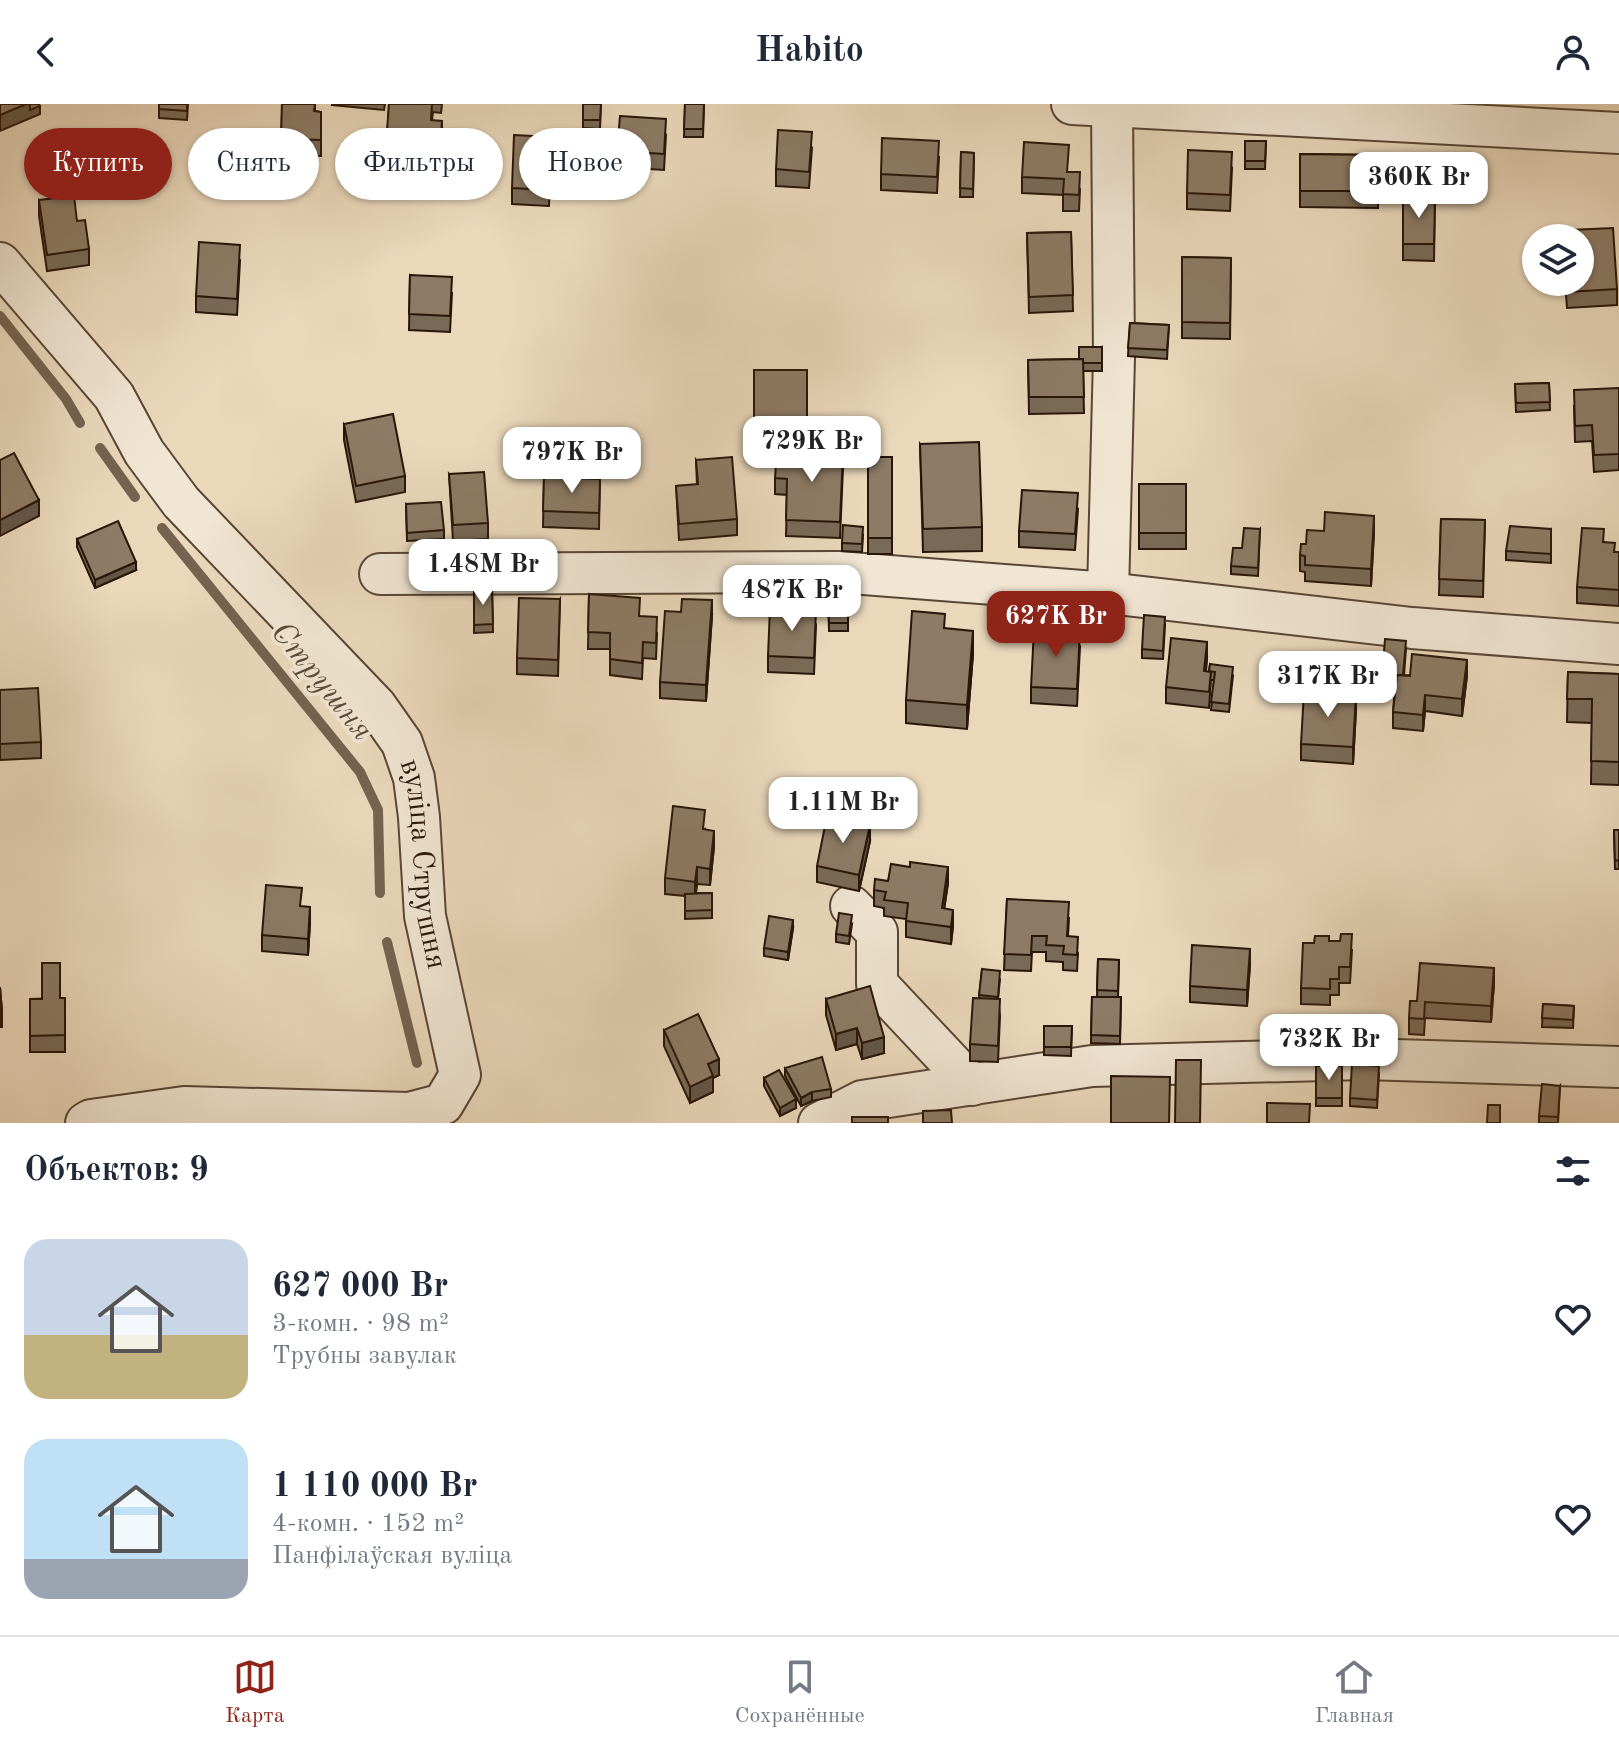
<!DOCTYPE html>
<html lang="ru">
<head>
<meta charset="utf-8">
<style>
  body { margin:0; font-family:"Old Standard TT",serif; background:#f6f6f7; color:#1f2937; height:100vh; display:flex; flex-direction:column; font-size:30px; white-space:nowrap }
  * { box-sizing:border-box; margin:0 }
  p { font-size:26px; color:#747a83 }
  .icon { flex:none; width:44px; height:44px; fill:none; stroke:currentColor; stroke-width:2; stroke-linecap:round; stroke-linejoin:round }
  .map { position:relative; height:1019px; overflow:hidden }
  .side { display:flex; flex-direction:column; background:#fff; flex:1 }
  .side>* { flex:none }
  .guide { position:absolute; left:24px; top:24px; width:800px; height:72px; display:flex; gap:16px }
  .controls { position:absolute; left:1522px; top:120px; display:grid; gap:16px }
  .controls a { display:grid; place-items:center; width:72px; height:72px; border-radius:50%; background:#fff; box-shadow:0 2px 6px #0004; font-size:40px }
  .price { position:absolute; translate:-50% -68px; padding:0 18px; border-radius:16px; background:#fff; color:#222; font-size:26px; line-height:52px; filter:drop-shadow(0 2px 4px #0008) }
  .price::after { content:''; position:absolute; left:50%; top:48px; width:24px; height:18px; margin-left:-12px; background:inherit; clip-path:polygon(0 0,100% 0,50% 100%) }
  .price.active { background:#8f2418; color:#fff }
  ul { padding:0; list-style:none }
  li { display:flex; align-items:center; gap:24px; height:200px; padding:0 24px }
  li span { display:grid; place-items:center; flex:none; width:224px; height:160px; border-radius:24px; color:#555 }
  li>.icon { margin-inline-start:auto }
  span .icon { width:96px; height:96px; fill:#fffc; stroke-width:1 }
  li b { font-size:34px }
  h2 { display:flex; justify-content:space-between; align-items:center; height:96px; padding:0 24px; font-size:34px }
  .chip { padding:0 28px; border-radius:36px; background:#fff; box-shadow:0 2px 6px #0004; font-size:28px; line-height:72px }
  .chip.active { background:#8f2418; color:#fff }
  header { display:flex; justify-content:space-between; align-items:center; height:104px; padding:0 24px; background:#fff; font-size:36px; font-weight:600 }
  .dock { display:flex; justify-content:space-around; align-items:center; height:112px; border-top:2px solid #e0e1e3; background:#fff; font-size:22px; color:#747a83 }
  .dock a { display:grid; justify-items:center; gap:4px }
  .dock .active { color:#8f2418 }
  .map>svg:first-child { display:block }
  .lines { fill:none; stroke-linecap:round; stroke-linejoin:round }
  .stream { stroke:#75634f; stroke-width:10 }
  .minor-casing { stroke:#584635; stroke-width:44 }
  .minor { stroke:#f1e6d3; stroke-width:40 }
  .wall { fill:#796a57; stroke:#281608; stroke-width:2 }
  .shaded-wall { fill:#635647; stroke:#281608; stroke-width:2 }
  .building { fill:#8d7b65; stroke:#281608; stroke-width:2 }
  .labels { text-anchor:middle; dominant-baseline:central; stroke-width:7; stroke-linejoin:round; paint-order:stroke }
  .street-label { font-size:30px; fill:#281608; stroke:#f1e6d3 }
  .water-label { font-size:32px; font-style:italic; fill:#5b4937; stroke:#f1e6d3 }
</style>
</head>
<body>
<header><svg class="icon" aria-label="back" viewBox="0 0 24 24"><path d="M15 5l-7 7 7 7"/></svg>Habito<svg class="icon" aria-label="person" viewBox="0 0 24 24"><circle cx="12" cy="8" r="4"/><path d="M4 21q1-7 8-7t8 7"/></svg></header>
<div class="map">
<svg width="1619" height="1019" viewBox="0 0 1619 1019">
  <rect width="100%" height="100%" fill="#ead8bb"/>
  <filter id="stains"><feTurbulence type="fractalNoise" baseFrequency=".0025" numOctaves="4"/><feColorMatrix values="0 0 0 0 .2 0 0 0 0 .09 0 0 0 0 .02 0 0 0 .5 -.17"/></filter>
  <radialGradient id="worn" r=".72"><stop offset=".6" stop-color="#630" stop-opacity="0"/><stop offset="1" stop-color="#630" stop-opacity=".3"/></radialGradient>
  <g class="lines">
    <g class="stream">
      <polyline points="0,212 66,295 80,319"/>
      <polyline points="100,344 135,393"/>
      <polyline points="162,424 360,668 378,706 380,789"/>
      <polyline points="387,838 417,959"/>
    </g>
    <defs>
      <g id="minor">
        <polyline points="1072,0 1619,29"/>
        <path id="s1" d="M0,159l114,133 30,56 37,50 195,204 26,37 12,35 5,39 6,99 35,159 -17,29 -34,9 -225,-6 -93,13 -5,3"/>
        <polyline points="380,470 838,468 1108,489 1412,524 1619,540"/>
        <polyline points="1108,489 1114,253 1112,3"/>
        <polyline points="851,802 877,828 877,880 972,981"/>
        <polyline points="819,1019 862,997 1092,962 1364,955 1619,963"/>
      </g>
    </defs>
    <use href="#minor" class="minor-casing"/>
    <use href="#minor" class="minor"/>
  </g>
  <g class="wall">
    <polygon points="159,0 188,0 187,16 159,14"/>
    <polygon points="282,0 315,0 315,7 321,8 321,52 281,51"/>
    <polygon points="332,0 385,0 384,6 332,1"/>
    <polygon points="389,0 442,0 441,9 433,8 432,16 442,33 440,61 386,56"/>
    <polygon points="583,0 601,0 600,25 583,24"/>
    <polygon points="685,0 704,0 703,33 684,33"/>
    <polygon points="666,31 664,66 617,63 617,47"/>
    <polygon points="1245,37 1266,37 1265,65 1245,65"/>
    <polygon points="812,44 809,84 776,82 776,65"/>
    <polygon points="961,48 974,49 973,93 960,93"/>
    <polygon points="551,49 549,102 512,100 512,84"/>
    <polygon points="1300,50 1378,51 1378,104 1300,103"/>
    <polygon points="939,53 937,89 881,86 881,70"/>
    <polygon points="1232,64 1230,107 1187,105 1187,89"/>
    <polygon points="1068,68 1080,85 1079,107 1063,107 1063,91 1022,89 1022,73"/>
    <polygon points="1403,93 1435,93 1434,157 1403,156"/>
    <polygon points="39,96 77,117 89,145 89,161 47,167 39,112"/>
    <polygon points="1071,128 1073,207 1029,209 1027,129"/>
    <polygon points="1182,153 1231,154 1230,235 1182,234"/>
    <polygon points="240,157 237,211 196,208 196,192"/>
    <polygon points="410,171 452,189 450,228 409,226"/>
    <polygon points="1565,178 1580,178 1617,185 1617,201 1567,204"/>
    <polygon points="1130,219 1169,221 1167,255 1128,252"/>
    <polygon points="1102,243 1102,267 1083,267 1084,309 1029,310 1028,256 1079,255"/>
    <rect x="754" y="266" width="53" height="77"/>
    <polygon points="1549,279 1550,306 1516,308 1515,280"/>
    <polygon points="1619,284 1619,366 1594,368 1592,337 1575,338 1574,302"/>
    <polygon points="344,320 405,372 405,388 356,398 344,336"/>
    <polygon points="920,340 982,423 982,447 923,448"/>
    <rect x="868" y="353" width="24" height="97"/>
    <polygon points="696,356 737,415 737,431 679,436 676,382 697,381"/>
    <polygon points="843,364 840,434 786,432 787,391 775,390 775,374"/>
    <polygon points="449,370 488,419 488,435 453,437"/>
    <polygon points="544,373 600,375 599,425 543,423"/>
    <rect x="1139" y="380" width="47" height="65"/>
    <polygon points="406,400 444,426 444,435 407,437"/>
    <polygon points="1078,405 1075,446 1019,443 1019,427"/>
    <polygon points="1441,415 1485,416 1483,493 1439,491"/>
    <polygon points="1260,425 1258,472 1231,470 1231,462 1242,444"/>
    <polygon points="1551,425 1551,459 1506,456 1506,447"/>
    <polygon points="1324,427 1374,428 1371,482 1305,477 1305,468 1300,467 1300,451 1306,440"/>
    <polygon points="863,431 862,448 842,447 842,439"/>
    <polygon points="77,435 136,466 95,484 77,443"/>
    <polygon points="1604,438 1615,448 1619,448 1619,502 1577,499 1577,483"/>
    <polygon points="474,485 492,486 493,528 474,529"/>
    <polygon points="828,487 848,487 848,527 829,527"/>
    <polygon points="589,490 640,512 657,529 656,555 643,554 642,575 610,571 610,545 588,545"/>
    <polygon points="560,495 558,572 517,570 517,554"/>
    <polygon points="712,512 706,597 660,594 660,578"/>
    <polygon points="816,521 814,570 768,568 768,552"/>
    <polygon points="1165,521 1163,555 1142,554 1142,545"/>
    <polygon points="945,524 973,550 967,625 906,619 906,596"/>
    <polygon points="1080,543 1077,602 1031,599 1031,583"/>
    <polygon points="1406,545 1404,571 1467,572 1462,612 1425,607 1423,627 1393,624 1393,608 1395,582 1382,581 1382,573"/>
    <polygon points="1207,554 1206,568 1209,568 1210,560 1233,571 1229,608 1211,606 1214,576 1211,576 1209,604 1166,599 1166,583"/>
    <polygon points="1568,568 1619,570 1619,681 1591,680 1592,619 1567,618"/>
    <polygon points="0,586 41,638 41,654 0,656"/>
    <polygon points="1356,606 1353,660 1301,656 1301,640"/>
    <polygon points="705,725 714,743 710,781 697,780 696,789 712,789 712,814 685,815 685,792 665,790 665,774"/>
    <polygon points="1614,726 1619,726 1619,765 1615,765"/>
    <polygon points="870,737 859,787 817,778 817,762"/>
    <polygon points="888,777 948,779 944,805 953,822 951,840 906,833 906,815 884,812 884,804 874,802 874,786"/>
    <polygon points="1007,795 1069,814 1068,832 1078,849 1077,867 1063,866 1063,858 1046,857 1046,848 1032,848 1031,867 1004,866"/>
    <polygon points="310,819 308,851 262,847 262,831"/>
    <polygon points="852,820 849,840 836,838 836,830"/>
    <polygon points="793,824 788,856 764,852 764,844"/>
    <polygon points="1329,837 1352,846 1350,879 1339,879 1339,891 1330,891 1330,901 1301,900 1301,884 1314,839"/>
    <polygon points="1098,855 1119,856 1118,893 1121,893 1120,940 1091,939 1092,893 1097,893"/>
    <polygon points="1250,861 1247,902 1190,898 1190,882"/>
    <polygon points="982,865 1000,875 998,895 1000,912 998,958 970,957 970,940 979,894"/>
    <polygon points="1494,880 1491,918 1425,914 1424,931 1409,930 1409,914 1417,897"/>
    <polygon points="0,883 2,907 2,923 0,923"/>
    <polygon points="65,894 65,948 30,948 30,895"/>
    <polygon points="826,895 884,949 862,955 857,940 836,946 826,911"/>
    <polygon points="1543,900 1574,902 1573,924 1542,923"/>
    <polygon points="1044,922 1072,922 1071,952 1044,951"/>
    <polygon points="664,926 719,971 713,974 713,988 690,999 664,942"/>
    <rect x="1316" y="962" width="26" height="40"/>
    <polygon points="785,964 831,985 831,993 812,997 801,1002 785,972"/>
    <polygon points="1379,970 1377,1004 1350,1002 1350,994"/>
    <polygon points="764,974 796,1004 780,1012 764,982"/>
    <polygon points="1560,982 1558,1019 1539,1019 1539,1012"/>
  </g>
  <g class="shaded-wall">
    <polygon points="26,0 40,2 40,10 0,27 0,11"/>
    <polygon points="442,17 442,33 440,61 440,45"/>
    <polygon points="39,396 39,412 0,432 0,416"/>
    <polygon points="1374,412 1374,428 1371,482 1371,465"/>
    <polygon points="136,458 136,466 95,484 95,476"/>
    <polygon points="712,496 712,512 706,597 706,581"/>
    <polygon points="973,527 973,550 967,625 967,601"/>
    <polygon points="1207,538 1207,554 1204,583 1204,567"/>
    <polygon points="1467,556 1467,572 1462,612 1462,595"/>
    <polygon points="1356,590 1356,606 1353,660 1353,643"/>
    <polygon points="1425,591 1425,607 1423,627 1423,611"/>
    <polygon points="870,721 870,737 859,787 859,771"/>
    <polygon points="714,727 714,743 710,781 710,765"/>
    <polygon points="697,763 697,780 695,794 695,778"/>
    <polygon points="948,763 948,779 942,820 942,804"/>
    <polygon points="310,803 310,819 308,851 308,835"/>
    <polygon points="953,806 953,822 951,840 951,823"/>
    <polygon points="793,816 793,824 788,856 788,848"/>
    <polygon points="1250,845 1250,861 1247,902 1247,886"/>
    <polygon points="1494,864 1494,880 1491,918 1491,902"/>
    <polygon points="857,924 857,940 836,946 836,930"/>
    <polygon points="884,933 884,949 862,955 862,939"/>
    <polygon points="719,955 719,971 713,974 713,988 690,999 690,983 708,960"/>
    <polygon points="812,988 812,997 801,1002 801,994"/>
    <polygon points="796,995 796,1004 780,1012 780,1004"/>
  </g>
  <g class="building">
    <polygon points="0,0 26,0 0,11"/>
    <polygon points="30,0 39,0 40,2 30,6"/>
    <polygon points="159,0 187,0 187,7 159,5"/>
    <polygon points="282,0 315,0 314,7 321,8 321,36 281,35"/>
    <polygon points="389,0 432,0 431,16 442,17 440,45 386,40"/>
    <polygon points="583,0 601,0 600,16 583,16"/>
    <polygon points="685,0 704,0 703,25 684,25"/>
    <polygon points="620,12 666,15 664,50 617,47"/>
    <polygon points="778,26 812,28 809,68 776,65"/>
    <polygon points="514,31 551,33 549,86 512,84"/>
    <polygon points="882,34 939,37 937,73 881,70"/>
    <polygon points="1245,37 1266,37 1265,57 1245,57"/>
    <polygon points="1024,38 1069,41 1067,68 1080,68 1079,91 1063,90 1064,75 1022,73"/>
    <polygon points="1188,46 1232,48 1230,91 1187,89"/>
    <polygon points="961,48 974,49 973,85 960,84"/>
    <polygon points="1300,50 1378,51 1378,87 1300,87"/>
    <polygon points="74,92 77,117 85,116 89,145 47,151 39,96"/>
    <polygon points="1403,93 1435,93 1434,140 1403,140"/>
    <polygon points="1613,124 1617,185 1567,188 1566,178 1580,178 1580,134 1570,134 1570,126"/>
    <polygon points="1071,128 1073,191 1029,193 1027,129"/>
    <polygon points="199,138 240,141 237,195 196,192"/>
    <polygon points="1182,153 1231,154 1230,219 1182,218"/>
    <polygon points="410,171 452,173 450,212 409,210"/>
    <polygon points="1130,219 1169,221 1167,246 1128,244"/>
    <polygon points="1079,243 1102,243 1102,259 1083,259 1083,255 1079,255"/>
    <polygon points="1083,255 1084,293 1029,293 1028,256"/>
    <rect x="754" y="266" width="53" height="61"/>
    <polygon points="1549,279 1550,298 1516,299 1515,280"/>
    <polygon points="1619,284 1619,350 1594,351 1592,321 1575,322 1574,286"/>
    <polygon points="393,310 405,372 356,382 344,320"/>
    <polygon points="979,338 982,423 923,425 920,340"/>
    <polygon points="777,345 843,348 840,418 786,416 787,375 775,374"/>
    <polygon points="14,349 39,396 0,416 0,356"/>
    <polygon points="732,353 737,415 679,420 676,382 698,380 696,356"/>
    <rect x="868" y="353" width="24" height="81"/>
    <polygon points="484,368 488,419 453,421 449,370"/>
    <polygon points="544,373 600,375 599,409 543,407"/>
    <rect x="1139" y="380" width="47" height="49"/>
    <polygon points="1022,386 1078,389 1075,430 1019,427"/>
    <polygon points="441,398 444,426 407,429 406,400"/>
    <polygon points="1325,408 1374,412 1371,465 1305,461 1305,452 1300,451 1301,440 1306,440 1307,426 1324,427"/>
    <polygon points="1441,415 1485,416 1483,477 1439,475"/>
    <polygon points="118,417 136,458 95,476 77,435"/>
    <polygon points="843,421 863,423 862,440 842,439"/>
    <polygon points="1510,422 1551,425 1551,450 1506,447"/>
    <polygon points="1244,424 1260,425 1258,464 1231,462 1233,444 1242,444"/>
    <polygon points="1582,424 1604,425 1603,438 1615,439 1614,448 1619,448 1619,486 1577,483"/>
    <polygon points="474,485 492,486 493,520 474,521"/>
    <polygon points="828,487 848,487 848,519 829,519"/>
    <polygon points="589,490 640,494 639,512 657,513 656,539 643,538 642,559 610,555 610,529 588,528"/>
    <polygon points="519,494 560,495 558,556 517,554"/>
    <polygon points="682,495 712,496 706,581 660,578 665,507 681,508"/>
    <polygon points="770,504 816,505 814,554 768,552"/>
    <polygon points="912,507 945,510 944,524 973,527 967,601 906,596"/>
    <polygon points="1144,511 1165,513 1163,547 1142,545"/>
    <polygon points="1034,525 1080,527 1077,585 1031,583"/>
    <polygon points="1171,534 1207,538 1204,567 1211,568 1209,588 1166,583"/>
    <polygon points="1385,535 1406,537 1403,571 1397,571 1396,574 1382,573"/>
    <polygon points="1412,550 1467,556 1462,595 1425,591 1423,611 1393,608 1397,571 1410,572"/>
    <polygon points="1210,560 1233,563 1229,600 1211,598 1215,568 1209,567"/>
    <polygon points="1568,568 1619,570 1619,658 1591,657 1592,595 1567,595"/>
    <polygon points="38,584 41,638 0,640 0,586"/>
    <polygon points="1304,587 1356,590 1353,643 1301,640"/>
    <polygon points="673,702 705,706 703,725 714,727 710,765 697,763 695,778 665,774"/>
    <polygon points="827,712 870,721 859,771 817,762"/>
    <polygon points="1614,726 1619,726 1619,756 1615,757"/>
    <polygon points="910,758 948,763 942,804 953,806 951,823 906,817 908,799 884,796 886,788 874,786 875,775 888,777 891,760 910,763"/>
    <polygon points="266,781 302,784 300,802 310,803 308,835 262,831"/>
    <polygon points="712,789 712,806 685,807 685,790"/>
    <polygon points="1007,795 1069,798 1067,832 1078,833 1077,851 1063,850 1064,842 1046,841 1047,832 1032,832 1031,851 1004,850"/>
    <polygon points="839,809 852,811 849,832 836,830"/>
    <polygon points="769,812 793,816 788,848 764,844"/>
    <polygon points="1341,830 1352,830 1350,863 1339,863 1339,875 1330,875 1330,885 1301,884 1303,839 1314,839 1315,832 1329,832 1329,837 1340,837"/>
    <polygon points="1192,841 1250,845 1247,886 1190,882"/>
    <polygon points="1098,855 1119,856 1118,887 1097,886"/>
    <polygon points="42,859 60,859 60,894 65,894 65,931 30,932 30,895 42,895"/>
    <polygon points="1420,859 1494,864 1491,902 1425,898 1424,915 1409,914 1410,897 1417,897"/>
    <polygon points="982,865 1000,867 998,893 979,891"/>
    <polygon points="870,882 884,933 862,939 857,924 836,930 826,895"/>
    <polygon points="0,883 2,907 0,907"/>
    <polygon points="1092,893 1121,893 1120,932 1091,931"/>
    <polygon points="973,894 1000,895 998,942 970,940"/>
    <polygon points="1543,900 1574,902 1573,916 1542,914"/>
    <polygon points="698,910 719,955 708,960 713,972 690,983 664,926"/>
    <polygon points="1044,922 1072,922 1071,943 1044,943"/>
    <polygon points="822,953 831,985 812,988 801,994 785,964"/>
    <polygon points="1176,956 1201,956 1200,1019 1175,1019"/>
    <polygon points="1352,960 1379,962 1377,996 1350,994"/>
    <rect x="1316" y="962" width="26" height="32"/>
    <polygon points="779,966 796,995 780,1004 764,974"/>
    <polygon points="1111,972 1170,973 1169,1019 1111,1019"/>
    <polygon points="1542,980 1560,982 1558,1013 1539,1012"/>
    <polygon points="1267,999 1310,1000 1309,1019 1267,1019"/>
    <polygon points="1488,1001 1500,1001 1500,1019 1487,1019"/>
    <polygon points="951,1006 952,1019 923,1019 923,1007"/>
    <rect x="852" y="1013" width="36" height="6"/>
  </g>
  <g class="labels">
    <g class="street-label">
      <text stroke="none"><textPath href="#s1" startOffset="752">вуліца Струшня</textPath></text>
    </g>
    <g class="water-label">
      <text transform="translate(321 578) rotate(51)">Струшня</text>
    </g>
  </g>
  <rect width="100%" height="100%" filter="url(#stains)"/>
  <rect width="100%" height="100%" fill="url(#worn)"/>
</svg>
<div class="controls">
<a><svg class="icon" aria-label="layers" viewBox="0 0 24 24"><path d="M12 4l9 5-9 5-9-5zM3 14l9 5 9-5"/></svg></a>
</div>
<b class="price" style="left:1419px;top:116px">360K Br</b>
<b class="price" style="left:812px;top:380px">729K Br</b>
<b class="price" style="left:572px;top:391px">797K Br</b>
<b class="price" style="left:483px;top:503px">1.48M Br</b>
<b class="price" style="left:792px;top:529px">487K Br</b>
<b class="price active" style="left:1056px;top:555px">627K Br</b>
<b class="price" style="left:1328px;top:615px">317K Br</b>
<b class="price" style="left:843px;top:741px">1.11M Br</b>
<b class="price" style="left:1329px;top:978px">732K Br</b>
<div class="guide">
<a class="chip active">Купить</a>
<a class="chip">Снять</a>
<a class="chip">Фильтры</a>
<a class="chip">Новое</a>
</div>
</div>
<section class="side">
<h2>Объектов: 9<svg class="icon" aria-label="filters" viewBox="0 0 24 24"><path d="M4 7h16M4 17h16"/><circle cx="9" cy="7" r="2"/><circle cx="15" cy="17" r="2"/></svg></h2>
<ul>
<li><span style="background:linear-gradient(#c9d6e8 60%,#c2b280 0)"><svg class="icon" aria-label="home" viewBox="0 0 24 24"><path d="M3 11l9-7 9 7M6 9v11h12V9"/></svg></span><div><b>627 000 Br</b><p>3-комн. · 98 m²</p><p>Трубны завулак</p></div><svg class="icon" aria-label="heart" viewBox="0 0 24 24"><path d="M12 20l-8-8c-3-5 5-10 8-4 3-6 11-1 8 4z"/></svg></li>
<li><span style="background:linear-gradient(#bfe0f5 75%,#9aa5b1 0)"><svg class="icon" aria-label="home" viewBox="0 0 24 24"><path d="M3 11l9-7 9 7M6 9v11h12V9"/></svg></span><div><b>1 110 000 Br</b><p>4-комн. · 152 m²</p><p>Панфілаўская вуліца</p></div><svg class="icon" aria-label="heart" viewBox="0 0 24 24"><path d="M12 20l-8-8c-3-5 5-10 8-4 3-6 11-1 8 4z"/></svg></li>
</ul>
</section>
<nav class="dock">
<a class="active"><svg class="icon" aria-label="map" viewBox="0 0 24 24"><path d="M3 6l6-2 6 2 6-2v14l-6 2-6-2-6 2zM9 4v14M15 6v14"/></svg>Карта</a>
<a><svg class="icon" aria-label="saved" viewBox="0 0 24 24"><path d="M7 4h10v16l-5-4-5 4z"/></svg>Сохранённые</a>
<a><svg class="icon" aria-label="home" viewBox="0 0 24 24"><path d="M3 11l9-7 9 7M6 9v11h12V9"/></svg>Главная</a>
</nav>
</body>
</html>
